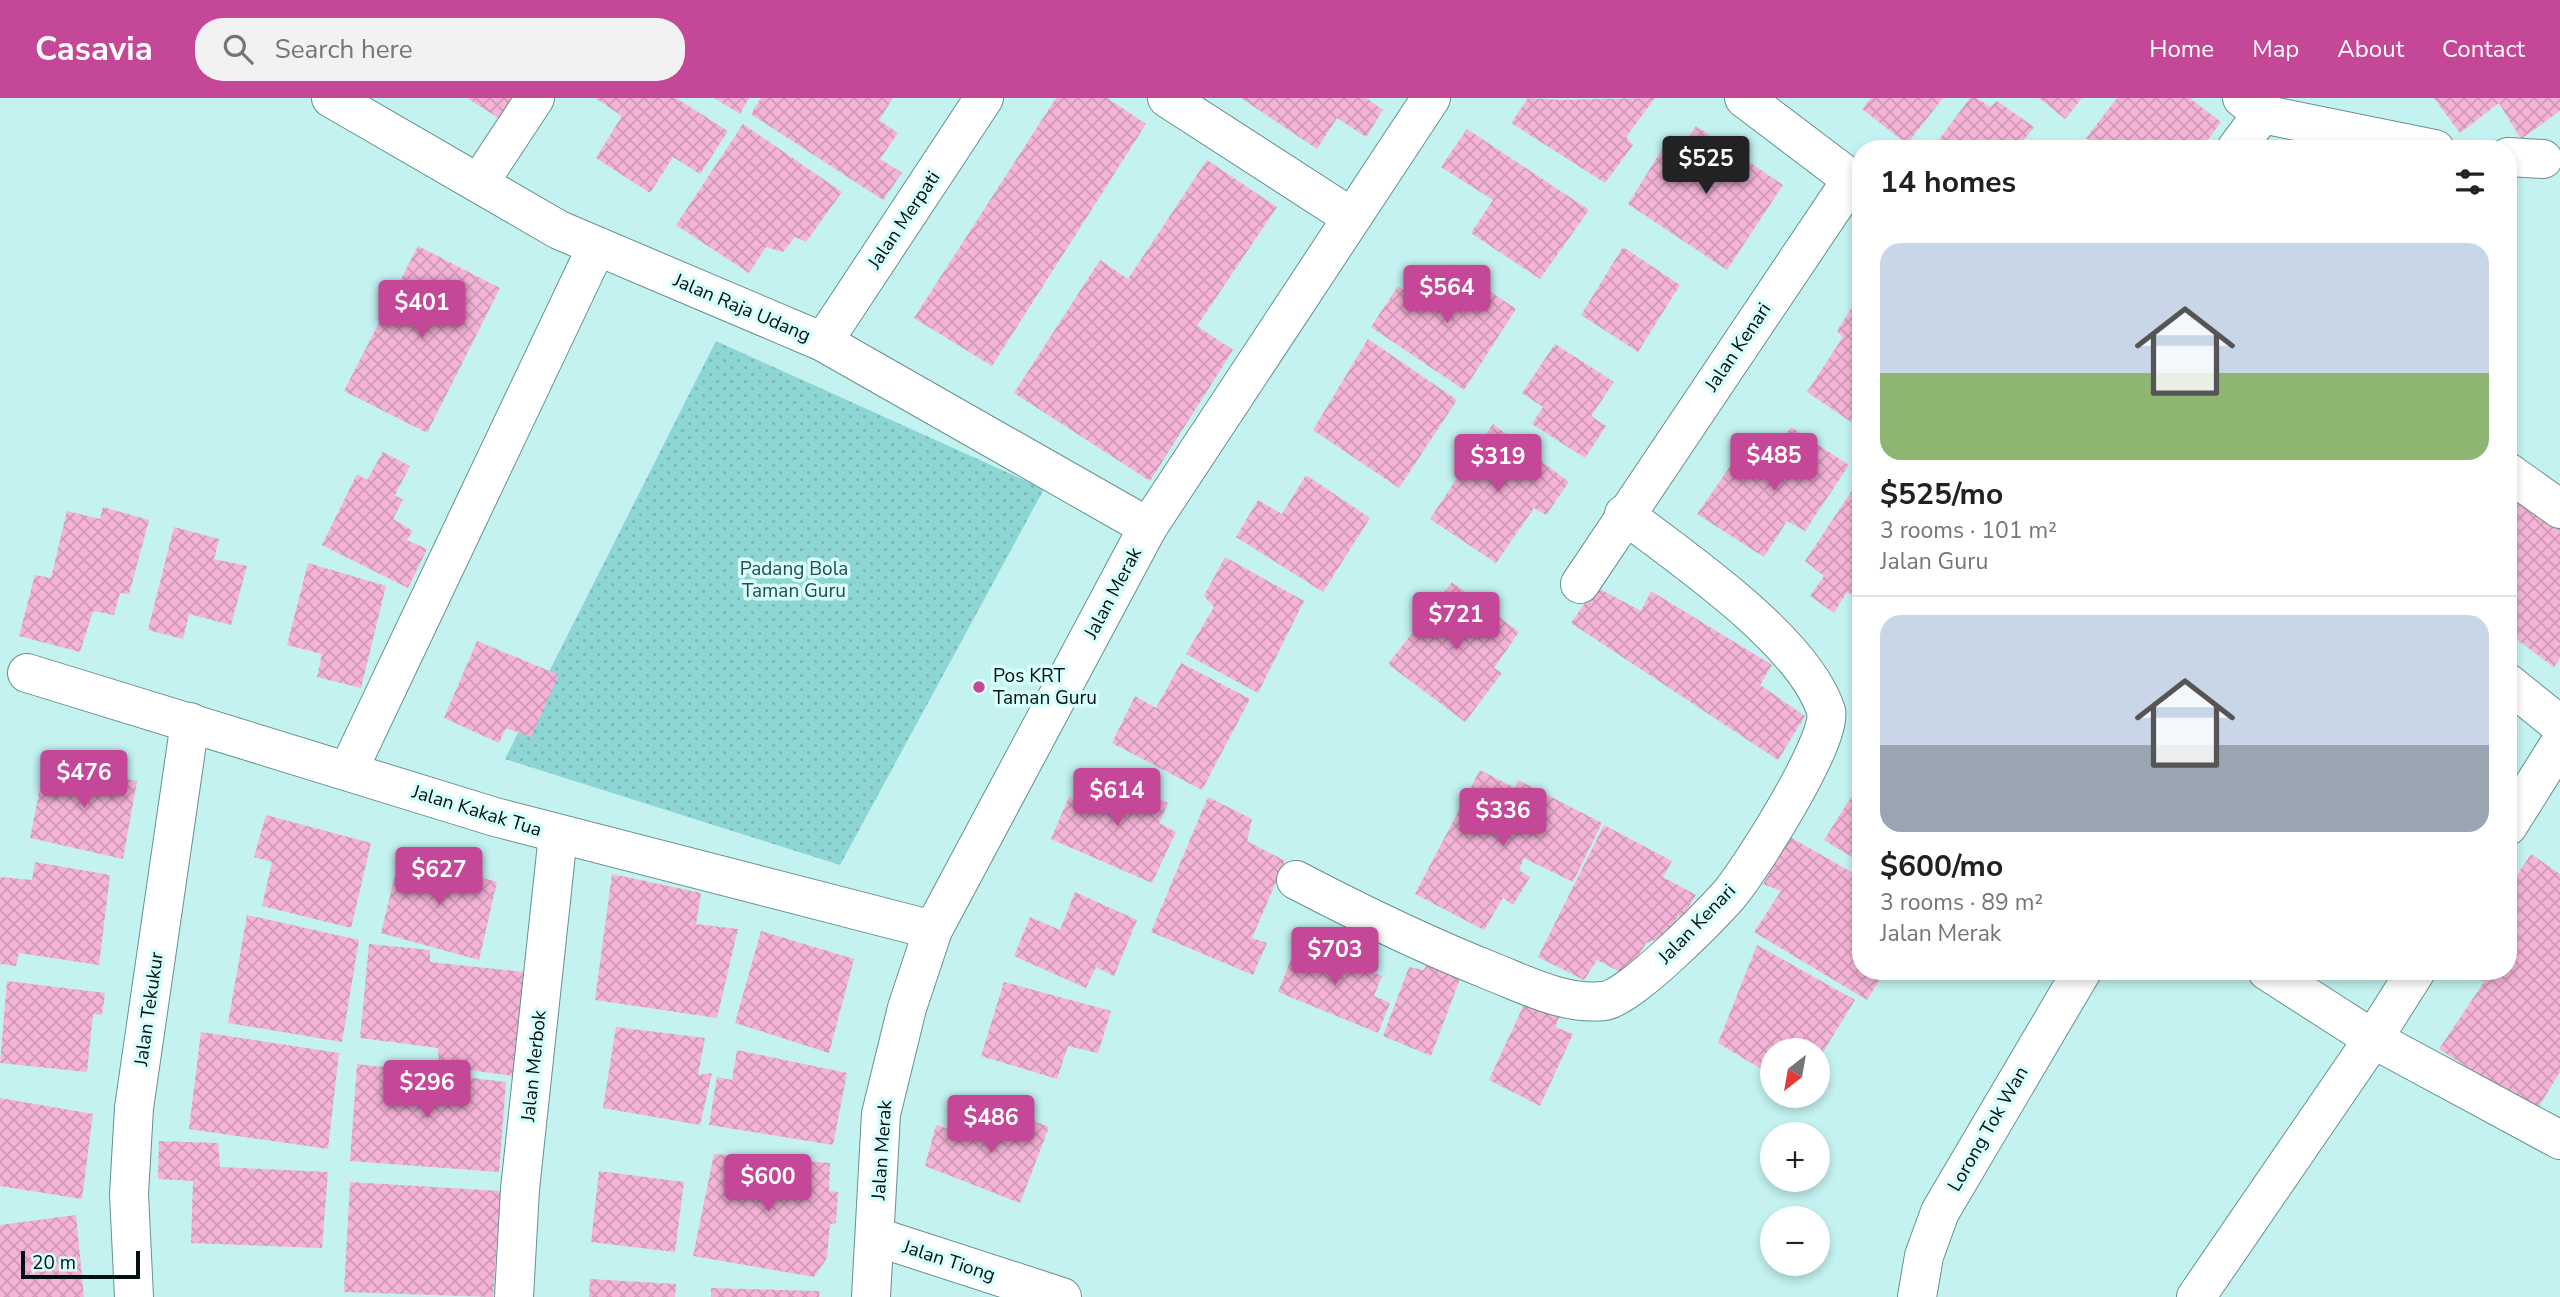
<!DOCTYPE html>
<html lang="en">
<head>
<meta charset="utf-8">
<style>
  body { margin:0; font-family:"Nunito Sans",sans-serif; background:#f2f2f2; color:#202124; height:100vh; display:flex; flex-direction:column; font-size:26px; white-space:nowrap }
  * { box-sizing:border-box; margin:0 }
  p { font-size:23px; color:#757577 }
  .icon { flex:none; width:38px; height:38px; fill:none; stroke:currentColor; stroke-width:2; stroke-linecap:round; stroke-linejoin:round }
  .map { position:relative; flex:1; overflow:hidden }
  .drawer { position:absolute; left:1852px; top:42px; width:665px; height:840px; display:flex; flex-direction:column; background:#fff; border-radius:28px; box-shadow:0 4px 10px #0003 }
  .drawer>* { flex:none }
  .needle { width:46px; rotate:211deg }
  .tools { position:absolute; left:1760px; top:940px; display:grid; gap:14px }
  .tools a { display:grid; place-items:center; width:70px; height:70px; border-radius:50%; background:#fff; box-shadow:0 4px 10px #0003; font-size:35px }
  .scale { position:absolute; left:21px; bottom:18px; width:119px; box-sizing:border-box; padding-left:7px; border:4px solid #021212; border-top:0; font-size:19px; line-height:24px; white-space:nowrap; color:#021212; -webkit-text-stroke:5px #d8fefc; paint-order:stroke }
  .price { position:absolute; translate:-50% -60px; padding:0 16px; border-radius:7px; background:#c44897; color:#fff; font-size:23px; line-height:46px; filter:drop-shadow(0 2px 4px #0008) }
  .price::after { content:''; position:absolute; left:50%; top:42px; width:21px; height:16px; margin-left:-10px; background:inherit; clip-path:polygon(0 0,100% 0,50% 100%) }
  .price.selected { background:#222; color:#fff }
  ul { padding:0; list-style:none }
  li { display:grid; align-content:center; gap:14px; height:371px; padding:0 28px }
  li+li { border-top:2px solid #e0e0e0 }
  li span { display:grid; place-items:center; height:217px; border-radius:21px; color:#555 }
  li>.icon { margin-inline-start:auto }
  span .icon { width:126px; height:126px; fill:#fffc; stroke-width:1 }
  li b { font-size:30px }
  h2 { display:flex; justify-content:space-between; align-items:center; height:84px; padding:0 28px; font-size:30px }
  header { display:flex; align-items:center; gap:42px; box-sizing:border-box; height:98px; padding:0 35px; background:#c44897; color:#fff }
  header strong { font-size:33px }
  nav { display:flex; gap:38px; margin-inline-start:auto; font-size:24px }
  .search { width:490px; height:63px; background:#f2f2f2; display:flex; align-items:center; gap:18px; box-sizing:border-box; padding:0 24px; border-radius:28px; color:#757577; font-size:26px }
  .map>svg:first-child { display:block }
  .green { fill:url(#green-dots) }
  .building { fill:url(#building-cross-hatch) }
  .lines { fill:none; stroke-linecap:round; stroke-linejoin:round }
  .minor-casing { stroke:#659190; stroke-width:40 }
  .minor { stroke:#fff; stroke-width:38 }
  .poi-dot { fill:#c44897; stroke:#d8fefc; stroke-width:2.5 }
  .labels { text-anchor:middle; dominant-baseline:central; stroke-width:7; stroke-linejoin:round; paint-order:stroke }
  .street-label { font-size:19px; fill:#021212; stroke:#d8fefc }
  .park-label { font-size:19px; fill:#224d4c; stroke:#d8fefc }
  .poi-label { font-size:19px; fill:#021212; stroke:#d8fefc; text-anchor:start }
</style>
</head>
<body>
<header>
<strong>Casavia</strong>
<div class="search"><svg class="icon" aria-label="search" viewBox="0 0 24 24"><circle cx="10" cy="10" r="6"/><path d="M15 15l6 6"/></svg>Search here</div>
<nav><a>Home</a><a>Map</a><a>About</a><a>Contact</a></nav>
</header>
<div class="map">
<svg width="2560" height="1199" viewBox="0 0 2560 1199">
  <defs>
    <pattern id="green-dots" width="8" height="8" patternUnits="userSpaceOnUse" patternTransform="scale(1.75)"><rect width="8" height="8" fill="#8dd6d4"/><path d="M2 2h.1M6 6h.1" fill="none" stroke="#78b7b5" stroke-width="1.8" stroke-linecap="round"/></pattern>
    <pattern id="building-cross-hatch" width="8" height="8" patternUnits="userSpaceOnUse" patternTransform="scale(1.75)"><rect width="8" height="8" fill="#f5b3d7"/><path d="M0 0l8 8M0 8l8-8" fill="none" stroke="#d099b8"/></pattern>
  </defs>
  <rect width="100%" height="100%" fill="#c3f2f1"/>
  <polygon class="green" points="716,243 1044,391 840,767 505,661"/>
  <g class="building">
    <polygon points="467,0 517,0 503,23"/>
    <polygon points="595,0 676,0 728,33 700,76 673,59 650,95 596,60 622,18"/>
    <polygon points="714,0 749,0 740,16"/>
    <polygon points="761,0 893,0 879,22 898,35 880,61 902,75 883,102 751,16"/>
    <polygon points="1056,0 1107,0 1146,26 992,268 914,220"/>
    <polygon points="1241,0 1366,0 1383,12 1366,39 1337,20 1317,51"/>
    <polygon points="1528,0 1559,2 1655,0 1626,39 1633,47 1605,85 1511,25"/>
    <polygon points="1871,0 1943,0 1907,46 1862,11"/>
    <polygon points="1970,0 1977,0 1990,9 1997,3 2034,29 2023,43 2033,51 1932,51"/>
    <polygon points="2039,0 2082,0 2065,21"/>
    <polygon points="2117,0 2190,0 2221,24 2201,51 2177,51 2170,45 2165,51 2100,51 2086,40"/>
    <polygon points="2434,0 2560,0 2560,13 2521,41 2499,5 2460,35"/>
    <polygon points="743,26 842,94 806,144 795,139 783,154 766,149 749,175 676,127"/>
    <polygon points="1696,28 1783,87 1727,172 1628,106 1671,37 1685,45"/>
    <polygon points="1467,31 1589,112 1540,181 1471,135 1493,102 1441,69"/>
    <polygon points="1207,62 1277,109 1197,228 1233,252 1150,383 1014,295 1100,162 1128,181"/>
    <polygon points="418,148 500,190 427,335 344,293"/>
    <polygon points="1623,149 1680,187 1638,254 1581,217"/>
    <polygon points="1450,166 1516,211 1464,292 1371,229 1398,188 1423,205"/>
    <polygon points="1860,196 1860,330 1807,294 1843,239 1837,233"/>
    <polygon points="1368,241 1457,302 1399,390 1313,332"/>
    <polygon points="1555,246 1614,284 1591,318 1606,328 1585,360 1532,326 1543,309 1522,295"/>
    <polygon points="1493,326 1569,384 1546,417 1534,410 1496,465 1430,421"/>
    <polygon points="1791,329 1849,367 1805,433 1787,423 1764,459 1697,416 1734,363 1758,379"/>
    <polygon points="383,354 410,368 395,397 403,402 393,421 413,433 407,442 427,451 408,490 322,447 357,376 367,382"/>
    <polygon points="1306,377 1370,420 1323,494 1236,439 1258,402 1282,416"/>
    <polygon points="1857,385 1860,387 1860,502 1847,494 1834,515 1810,498 1824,478 1805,463"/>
    <polygon points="2508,386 2560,422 2560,560 2554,569 2508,535"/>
    <polygon points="103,409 149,422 129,496 120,495 114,517 93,513 80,554 19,538 35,477 51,480 67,413 100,421"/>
    <polygon points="174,429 219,441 214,461 247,468 231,527 189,516 183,541 148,532"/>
    <polygon points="1225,459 1304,503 1258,595 1186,556 1214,509 1204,498"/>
    <polygon points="308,465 386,488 361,590 317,579 322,556 287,547"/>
    <polygon points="1452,484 1519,534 1494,570 1502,575 1465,624 1388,566"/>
    <polygon points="1596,489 1641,513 1651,493 1772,567 1760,587 1805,618 1778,662 1571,525"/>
    <polygon points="477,543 559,577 531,639 506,630 499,645 444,620"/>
    <polygon points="1181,565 1250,601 1202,692 1112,645 1135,598 1156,610"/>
    <polygon points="45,665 137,683 123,761 30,740"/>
    <polygon points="1480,672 1515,690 1518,682 1602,725 1573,784 1524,760 1519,772 1530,779 1513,807 1503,800 1484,832 1415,796"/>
    <polygon points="1098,675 1168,705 1159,725 1176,734 1152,785 1051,741 1069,699 1084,706"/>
    <polygon points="1860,685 1860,764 1824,742"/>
    <polygon points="1208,699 1252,721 1247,743 1285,763 1252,840 1267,845 1253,877 1151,834"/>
    <polygon points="266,717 371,745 351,830 262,808 272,764 254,759"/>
    <polygon points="1604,727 1672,763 1663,779 1696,797 1682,820 1678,818 1666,838 1646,845 1626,877 1597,862 1584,882 1538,859"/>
    <polygon points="1790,739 1860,779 1860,873 1885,873 1867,902 1754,834 1781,793 1763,786"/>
    <polygon points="400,756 497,784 479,862 381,835"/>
    <polygon points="2531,756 2560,776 2560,974 2536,1013 2439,951 2484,884 2467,873 2508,873 2508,791"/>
    <polygon points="35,764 110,777 99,867 19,855 16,868 0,866 0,779 32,782"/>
    <polygon points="612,776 701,795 696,826 738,831 717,920 595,902"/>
    <polygon points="1075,794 1137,822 1114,878 1096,869 1086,890 1014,858 1030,819 1060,832"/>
    <polygon points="247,817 359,842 342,944 228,925"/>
    <polygon points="761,833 854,861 829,955 735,925"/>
    <polygon points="1298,844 1382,878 1374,898 1390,905 1378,935 1278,894"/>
    <polygon points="369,846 430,852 430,864 524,874 513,978 439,968 438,950 360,940"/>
    <polygon points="1757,847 1855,902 1818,962 1818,952 1773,952 1773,978 1718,945"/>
    <polygon points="1429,859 1463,873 1431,958 1383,938 1409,869 1424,872"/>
    <polygon points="7,883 105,895 102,917 93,916 87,974 0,965"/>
    <polygon points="1004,884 1111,913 1098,955 1068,948 1057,981 981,958"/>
    <polygon points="1528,898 1562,914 1555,929 1573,936 1540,1008 1489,982"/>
    <polygon points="616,929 705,940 698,977 712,975 700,1027 603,1010"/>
    <polygon points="201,934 339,955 328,1051 189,1031"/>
    <polygon points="737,952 847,975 833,1047 709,1027 717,979 732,982"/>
    <polygon points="357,966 506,984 499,1074 350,1063"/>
    <polygon points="0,1000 93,1016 82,1101 0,1088"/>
    <polygon points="999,1010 1049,1029 1020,1105 925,1068 936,1027 985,1043"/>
    <polygon points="159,1043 218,1045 220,1069 328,1074 322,1150 191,1145 193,1083 158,1081"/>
    <polygon points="714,1056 830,1065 829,1093 838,1094 836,1125 830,1126 827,1160 814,1179 693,1158"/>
    <polygon points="599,1073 684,1084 675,1154 591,1144"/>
    <polygon points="350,1084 501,1093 493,1199 344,1194"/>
    <polygon points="76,1117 84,1199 0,1199 0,1127"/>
    <polygon points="590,1181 676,1186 675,1199 589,1199"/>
    <polygon points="711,1190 820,1193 819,1199 711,1199"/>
  </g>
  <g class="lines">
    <defs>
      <g id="minor">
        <polyline points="331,0 559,132 823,244 1148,429"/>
        <polyline points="1167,0 1351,119"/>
        <polyline points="1744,0 1860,88"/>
        <polyline points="2242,0 2262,16 2435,51"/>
        <polyline points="2236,51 2262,16"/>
        <polyline points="2508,59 2543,61"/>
        <polyline points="479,85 535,0"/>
        <polyline points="823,244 984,0"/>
        <polyline points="2508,374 2560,411"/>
        <polyline points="1580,486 1852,81"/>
        <polyline points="27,575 495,719 933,832"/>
        <polyline points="2508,585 2560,627"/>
        <polyline points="348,673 597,148"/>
        <polyline points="2508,728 2560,645"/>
        <path d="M1296,782c65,34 129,65 197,92 35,14 72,33 111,29 25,-2 105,-84 124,-105 21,-24 106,-158 98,-185 -22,-70 -143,-152 -202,-197"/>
        <polyline points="2267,873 2373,941 2560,1042"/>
        <polyline points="877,1139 1062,1199"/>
        <polyline points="134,1199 129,1096 134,1010 190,624"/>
        <polyline points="514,1199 520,1091 558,737"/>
        <polyline points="871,1199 881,1016 907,910 933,832 1148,429 1431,0"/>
        <polyline points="1917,1199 1924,1158 1940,1114 2082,873"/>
        <polyline points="2196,1199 2373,941 2416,873"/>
      </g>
    </defs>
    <use href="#minor" class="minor-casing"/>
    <use href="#minor" class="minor"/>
  </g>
  <circle class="poi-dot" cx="979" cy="589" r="7"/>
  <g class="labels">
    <g class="street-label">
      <text transform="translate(904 122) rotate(-56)">Jalan Merpati</text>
      <text transform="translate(742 210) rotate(23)">Jalan Raja Udang</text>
      <text transform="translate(1738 249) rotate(-56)">Jalan Kenari</text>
      <text transform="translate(1113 495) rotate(-62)">Jalan Merak</text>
      <text transform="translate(477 713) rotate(17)">Jalan Kakak Tua</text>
      <text transform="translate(1697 826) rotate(-46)">Jalan Kenari</text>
      <text transform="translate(149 911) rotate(-82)">Jalan Tekukur</text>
      <text transform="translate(534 968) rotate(-84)">Jalan Merbok</text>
      <text transform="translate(1988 1031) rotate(-60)">Lorong Tok Wan</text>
      <text transform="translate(882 1052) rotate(-86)">Jalan Merak</text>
      <text transform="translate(949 1163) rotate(18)">Jalan Tiong</text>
    </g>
    <g class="park-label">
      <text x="794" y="471">Padang Bola<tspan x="794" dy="22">Taman Guru</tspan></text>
    </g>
    <g class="poi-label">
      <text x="993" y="578">Pos KRT<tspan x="993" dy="22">Taman Guru</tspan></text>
    </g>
  </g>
</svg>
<div class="tools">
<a><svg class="needle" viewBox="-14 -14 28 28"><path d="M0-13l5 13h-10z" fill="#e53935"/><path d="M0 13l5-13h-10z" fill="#757577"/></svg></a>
<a>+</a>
<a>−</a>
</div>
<div class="scale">20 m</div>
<b class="price selected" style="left:1706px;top:98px">$525</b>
<b class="price" style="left:1447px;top:227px">$564</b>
<b class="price" style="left:422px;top:242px">$401</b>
<b class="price" style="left:1774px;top:395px">$485</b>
<b class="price" style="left:1498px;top:396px">$319</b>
<b class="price" style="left:1456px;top:554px">$721</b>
<b class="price" style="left:84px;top:712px">$476</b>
<b class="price" style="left:1117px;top:730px">$614</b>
<b class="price" style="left:1503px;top:750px">$336</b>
<b class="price" style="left:439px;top:809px">$627</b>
<b class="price" style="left:1335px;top:889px">$703</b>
<b class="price" style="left:427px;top:1022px">$296</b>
<b class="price" style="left:991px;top:1057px">$486</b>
<b class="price" style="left:768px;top:1116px">$600</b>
<section class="drawer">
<h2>14 homes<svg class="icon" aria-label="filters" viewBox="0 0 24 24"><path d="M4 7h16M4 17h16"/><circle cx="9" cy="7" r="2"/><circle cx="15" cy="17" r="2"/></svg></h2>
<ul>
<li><span style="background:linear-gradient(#c9d6e8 60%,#8fb573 0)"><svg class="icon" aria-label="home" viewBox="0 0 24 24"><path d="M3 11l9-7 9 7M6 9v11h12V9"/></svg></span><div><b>$525/mo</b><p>3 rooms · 101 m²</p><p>Jalan Guru</p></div></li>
<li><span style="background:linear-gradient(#c9d6e8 60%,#9aa5b1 0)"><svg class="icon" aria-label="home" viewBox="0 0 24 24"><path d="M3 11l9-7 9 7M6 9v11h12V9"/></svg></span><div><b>$600/mo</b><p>3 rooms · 89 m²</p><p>Jalan Merak</p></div></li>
</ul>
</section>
</div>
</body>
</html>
